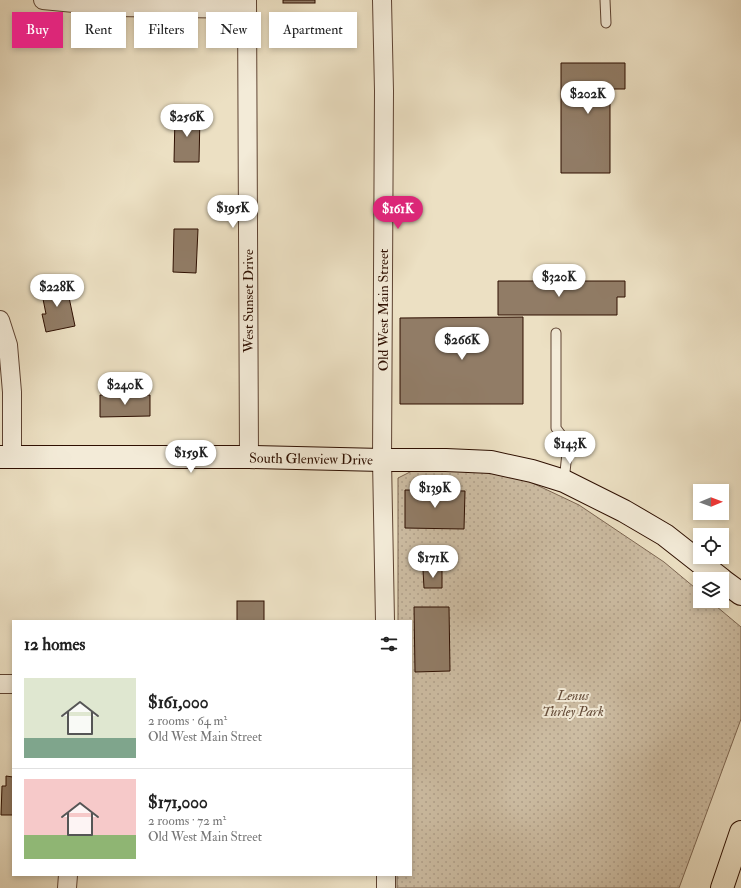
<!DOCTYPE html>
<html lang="en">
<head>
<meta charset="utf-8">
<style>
  body { margin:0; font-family:"IM FELL Double Pica",serif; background:#f2f2f2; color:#222; height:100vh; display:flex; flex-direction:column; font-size:15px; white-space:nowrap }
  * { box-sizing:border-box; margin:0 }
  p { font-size:13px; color:#767676 }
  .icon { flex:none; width:22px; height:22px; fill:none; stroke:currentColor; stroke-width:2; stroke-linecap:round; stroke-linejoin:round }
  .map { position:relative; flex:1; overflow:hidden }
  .side { position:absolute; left:12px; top:620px; width:400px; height:256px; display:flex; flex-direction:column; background:#fff; border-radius:0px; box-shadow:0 2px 6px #0003 }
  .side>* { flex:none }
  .banner { position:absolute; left:12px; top:12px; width:400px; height:36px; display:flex; gap:8px }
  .needle { width:26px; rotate:89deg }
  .fabs { position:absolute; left:693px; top:484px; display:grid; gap:8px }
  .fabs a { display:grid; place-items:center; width:36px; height:36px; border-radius:0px; background:#fff; box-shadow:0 2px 6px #0003; font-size:20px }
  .price { position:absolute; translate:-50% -34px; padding:0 9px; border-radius:14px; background:#fff; color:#222; font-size:13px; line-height:26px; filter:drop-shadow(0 1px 2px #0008) }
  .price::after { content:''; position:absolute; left:50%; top:24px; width:12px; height:9px; margin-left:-6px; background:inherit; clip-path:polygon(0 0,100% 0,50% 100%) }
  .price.active { background:#db2777; color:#fff }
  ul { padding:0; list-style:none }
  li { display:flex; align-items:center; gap:12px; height:100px; padding:0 12px }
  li+li { border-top:1px solid #e0e0e0 }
  li span { display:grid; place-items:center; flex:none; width:112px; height:80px; border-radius:0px; color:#555 }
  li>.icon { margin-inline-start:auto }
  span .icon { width:48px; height:48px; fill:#fffc; stroke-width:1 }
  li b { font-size:17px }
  h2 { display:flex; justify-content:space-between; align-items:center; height:48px; padding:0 12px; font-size:17px }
  .chip { padding:0 14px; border-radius:0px; background:#fff; box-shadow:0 2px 6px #0003; font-size:14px; line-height:36px }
  .chip.active { background:#db2777; color:#fff }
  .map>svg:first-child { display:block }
  .park { fill:url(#park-dots); stroke:#7d6652 }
  .building { fill:#917c66; stroke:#2e0f01 }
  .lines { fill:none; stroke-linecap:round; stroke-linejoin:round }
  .lane-casing { stroke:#5e4332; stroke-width:11 }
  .street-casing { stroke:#5e4332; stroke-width:20 }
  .secondary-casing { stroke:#2e0f01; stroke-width:24 }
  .highway-casing { stroke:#2e0f01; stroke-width:24 }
  .lane { stroke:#f3ebd8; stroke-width:9 }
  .street { stroke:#f3ebd8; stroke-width:18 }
  .secondary { stroke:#f3ebd8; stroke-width:22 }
  .highway { stroke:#ece0c3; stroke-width:22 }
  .labels { text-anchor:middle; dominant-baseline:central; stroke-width:4; stroke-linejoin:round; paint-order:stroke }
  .street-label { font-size:14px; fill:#2e0f01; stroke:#f3ebd8 }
  .park-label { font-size:14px; font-style:italic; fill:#654c39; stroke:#f3ebd8 }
</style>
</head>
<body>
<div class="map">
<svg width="741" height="888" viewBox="0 0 741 888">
  <defs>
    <pattern id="park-dots" width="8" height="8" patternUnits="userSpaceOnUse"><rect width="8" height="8" fill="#ccbca2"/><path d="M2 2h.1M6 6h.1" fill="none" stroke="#b0a08a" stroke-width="1.8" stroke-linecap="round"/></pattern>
  </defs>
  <rect width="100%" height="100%" fill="#ece0c3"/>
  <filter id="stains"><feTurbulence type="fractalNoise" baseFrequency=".005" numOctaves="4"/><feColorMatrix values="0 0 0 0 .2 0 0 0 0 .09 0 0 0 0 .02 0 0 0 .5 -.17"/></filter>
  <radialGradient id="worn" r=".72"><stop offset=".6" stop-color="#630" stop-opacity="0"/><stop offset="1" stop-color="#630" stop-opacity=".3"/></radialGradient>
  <polygon class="park" points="414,470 475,470 524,479 579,505 664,562 700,592 700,601 710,601 741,627 741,719 679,888 397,888 397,875 411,875 411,621 398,621 398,478"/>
  <g class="building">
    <rect x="283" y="0" width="32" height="3"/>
    <polygon points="561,63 625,63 625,89 610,89 610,173 561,173"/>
    <polygon points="175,115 200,115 199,162 174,162"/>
    <polygon points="174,229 198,229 196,273 173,272"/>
    <polygon points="498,281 625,281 625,297 617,297 617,315 498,315"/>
    <polygon points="66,283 75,326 46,332 42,314 46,314 41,289"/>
    <polygon points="523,317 523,404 400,404 400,318"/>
    <polygon points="100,395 150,395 150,416 100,417"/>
    <polygon points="405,490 465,491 464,529 405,528"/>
    <polygon points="423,570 442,570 442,588 424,588"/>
    <rect x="237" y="601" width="27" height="20"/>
    <polygon points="414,607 449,607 450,671 415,672"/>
    <polygon points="6,776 13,777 13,815 1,815 2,786 6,786"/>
  </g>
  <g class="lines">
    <defs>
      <g id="lane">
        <polyline points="605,0 606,23"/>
        <polyline points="556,333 556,428 568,444 564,481"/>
      </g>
      <g id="street">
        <polyline points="43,0 116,7 247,9"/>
        <polyline points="247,0 249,457"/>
        <polyline points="382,0 384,91 382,460 385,621"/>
        <polyline points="0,320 8,345 12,392 12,457"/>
        <polyline points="0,684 13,684"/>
        <polyline points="67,888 68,875"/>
        <polyline points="386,888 386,875"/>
      </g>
      <g id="secondary">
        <polyline points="0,457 249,457 382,460 446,460 491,462 532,471 564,481 624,511 665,535 721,579"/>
        <polyline points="722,580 741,594"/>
      </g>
      <polyline id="highway" points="722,888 741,832"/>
    </defs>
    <use href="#lane" class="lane-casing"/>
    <use href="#street" class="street-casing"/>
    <use href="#secondary" class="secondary-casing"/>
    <use href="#highway" class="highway-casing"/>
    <use href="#lane" class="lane"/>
    <use href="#street" class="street"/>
    <use href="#secondary" class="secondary"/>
    <use href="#highway" class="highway"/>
  </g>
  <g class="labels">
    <g class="street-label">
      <text transform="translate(248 301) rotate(-90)">West Sunset Drive</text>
      <text transform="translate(383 310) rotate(-90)">Old West Main Street</text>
      <text transform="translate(311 459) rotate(1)">South Glenview Drive</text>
    </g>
    <g class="park-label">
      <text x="573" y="695">Lenus<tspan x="573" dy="16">Turley Park</tspan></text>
    </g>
  </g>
  <rect width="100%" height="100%" filter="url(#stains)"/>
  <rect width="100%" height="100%" fill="url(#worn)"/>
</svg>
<div class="fabs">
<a><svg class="needle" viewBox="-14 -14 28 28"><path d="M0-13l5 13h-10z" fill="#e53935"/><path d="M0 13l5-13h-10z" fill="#767676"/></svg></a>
<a><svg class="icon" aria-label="locate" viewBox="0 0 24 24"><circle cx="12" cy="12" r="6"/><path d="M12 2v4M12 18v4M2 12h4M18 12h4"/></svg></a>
<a><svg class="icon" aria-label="layers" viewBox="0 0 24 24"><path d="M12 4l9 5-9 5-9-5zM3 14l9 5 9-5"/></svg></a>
</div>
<b class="price" style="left:588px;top:115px">$202K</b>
<b class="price" style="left:187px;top:138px">$256K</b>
<b class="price" style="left:233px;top:229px">$195K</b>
<b class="price active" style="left:398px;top:230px">$161K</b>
<b class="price" style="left:559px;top:298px">$320K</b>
<b class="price" style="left:57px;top:308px">$228K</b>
<b class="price" style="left:462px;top:361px">$266K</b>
<b class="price" style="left:125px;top:406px">$240K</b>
<b class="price" style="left:570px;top:465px">$143K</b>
<b class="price" style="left:191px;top:474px">$159K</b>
<b class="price" style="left:435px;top:509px">$139K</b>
<b class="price" style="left:433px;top:579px">$171K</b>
<div class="banner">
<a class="chip active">Buy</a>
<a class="chip">Rent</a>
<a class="chip">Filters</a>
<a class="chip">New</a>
<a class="chip">Apartment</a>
</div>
<section class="side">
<h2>12 homes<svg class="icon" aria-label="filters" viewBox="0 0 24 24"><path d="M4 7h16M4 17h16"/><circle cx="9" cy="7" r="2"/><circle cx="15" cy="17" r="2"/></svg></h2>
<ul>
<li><span style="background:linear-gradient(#dfe7d0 75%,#7fa58c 0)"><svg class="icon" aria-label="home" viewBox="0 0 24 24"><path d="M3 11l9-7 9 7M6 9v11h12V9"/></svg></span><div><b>$161,000</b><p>2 rooms · 64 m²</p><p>Old West Main Street</p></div></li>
<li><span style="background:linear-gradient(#f6c9c9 70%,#8fb573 0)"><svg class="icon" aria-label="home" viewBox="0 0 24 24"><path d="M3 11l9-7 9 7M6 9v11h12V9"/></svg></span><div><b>$171,000</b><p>2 rooms · 72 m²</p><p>Old West Main Street</p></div></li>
</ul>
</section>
</div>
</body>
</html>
